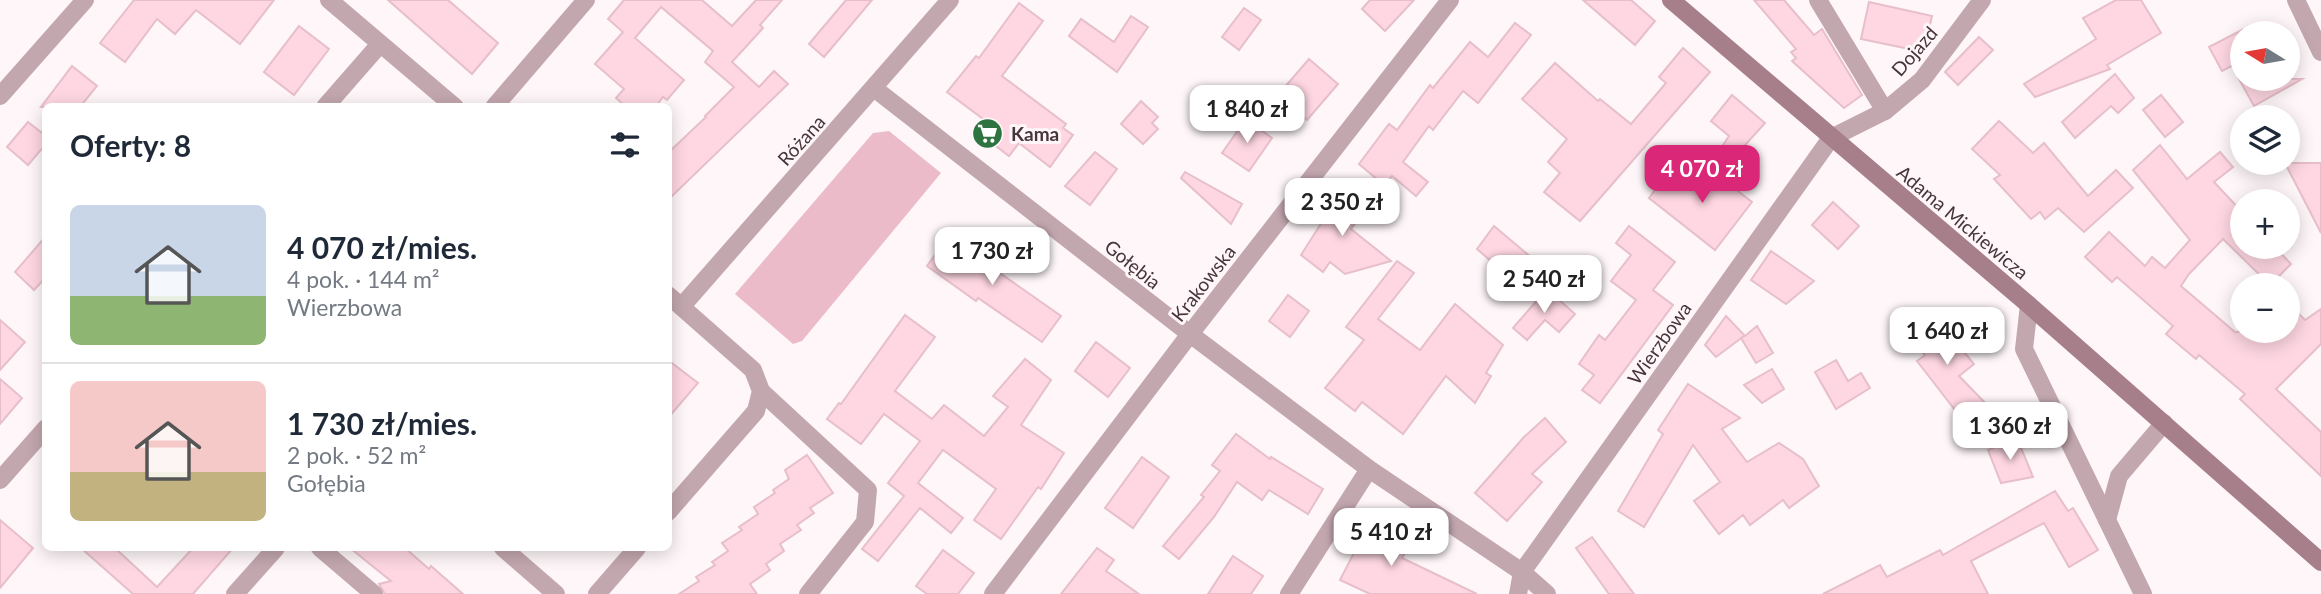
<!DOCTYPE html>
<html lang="pl">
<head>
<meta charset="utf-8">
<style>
  body { margin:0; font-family:Lato,sans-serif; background:#f2f2f3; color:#1f2937; height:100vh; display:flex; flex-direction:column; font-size:26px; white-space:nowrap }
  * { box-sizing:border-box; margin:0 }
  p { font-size:23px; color:#747a83 }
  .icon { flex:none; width:38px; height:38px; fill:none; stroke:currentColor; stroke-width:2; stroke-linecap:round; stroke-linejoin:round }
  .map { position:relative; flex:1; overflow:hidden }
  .panel { position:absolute; left:42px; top:103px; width:630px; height:448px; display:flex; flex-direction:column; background:#fff; border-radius:10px; box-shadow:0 4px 18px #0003 }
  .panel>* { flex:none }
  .needle { width:46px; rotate:281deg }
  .buttons { position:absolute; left:2230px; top:21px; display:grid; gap:14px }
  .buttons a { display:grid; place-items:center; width:70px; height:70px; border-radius:50%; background:#fff; box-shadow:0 4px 18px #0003; font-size:35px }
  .price { position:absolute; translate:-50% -60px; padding:0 16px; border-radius:14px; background:#fff; color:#222; font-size:23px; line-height:46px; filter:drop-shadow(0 2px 4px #0008) }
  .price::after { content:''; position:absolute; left:50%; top:42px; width:21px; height:16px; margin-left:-10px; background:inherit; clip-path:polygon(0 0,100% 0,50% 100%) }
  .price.current { background:#db2777; color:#fff }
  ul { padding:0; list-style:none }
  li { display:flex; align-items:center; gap:21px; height:175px; padding:0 28px }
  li+li { border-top:2px solid #e0e1e3 }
  li span { display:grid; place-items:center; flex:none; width:196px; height:140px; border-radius:10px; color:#555 }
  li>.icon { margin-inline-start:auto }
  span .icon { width:84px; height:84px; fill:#fffc; stroke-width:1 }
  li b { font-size:30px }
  h2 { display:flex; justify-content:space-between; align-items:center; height:84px; padding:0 28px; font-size:30px }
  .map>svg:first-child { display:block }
  .green { fill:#ecbbc9 }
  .building { fill:#fed7e2; stroke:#e7bfca; stroke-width:2 }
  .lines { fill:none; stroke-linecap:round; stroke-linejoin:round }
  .minor { stroke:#c3a7af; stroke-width:18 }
  .tertiary { stroke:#c3a7af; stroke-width:18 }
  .secondary { stroke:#a77f8b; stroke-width:18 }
  .labels { text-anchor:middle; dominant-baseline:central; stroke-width:6; stroke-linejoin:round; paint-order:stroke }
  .street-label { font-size:19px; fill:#46353a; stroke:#fef6f8 }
  .poi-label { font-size:19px; font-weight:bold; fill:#46353a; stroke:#fef6f8; text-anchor:start }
</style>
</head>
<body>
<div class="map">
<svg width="2321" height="594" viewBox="0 0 2321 594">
  <rect width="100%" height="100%" fill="#fef6f8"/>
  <polygon class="green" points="889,131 941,173 802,341 793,344 735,294 873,133"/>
  <g class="building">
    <polygon points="134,0 274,0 240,44 196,10 175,34 157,19 125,62 100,43"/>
    <polygon points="388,0 448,0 498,43 472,74"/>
    <polygon points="624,0 702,0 732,26 756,0 782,0 760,25 763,28 732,62 759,87 774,71 788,84 668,200 668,153 706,117 705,116 734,87 705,62 713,51 661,7 635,38 684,80 667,100 663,97 655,107 626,107 616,98 624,89 595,64 623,32 608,19"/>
    <polygon points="846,0 872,0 824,57 809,44"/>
    <polygon points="1370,0 1414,0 1385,31 1362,9"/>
    <polygon points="1583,0 1631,0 1655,21 1635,45"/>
    <polygon points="1754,0 1784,0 1814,35 1822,29 1862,95 1844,108 1792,61 1796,58 1791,52 1796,49"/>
    <polygon points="2116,0 2141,0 2161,33 2107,65 2110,69 2035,97 2024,84 2096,39 2083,18"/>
    <polygon points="1869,2 1932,16 1924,52 1861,39"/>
    <polygon points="1019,3 1043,21 1002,76 1066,124 1063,128 1073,135 1050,167 1019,143 1009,156 975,130 983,119 947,92 976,56 979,58"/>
    <polygon points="1244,8 1261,20 1239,50 1222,37"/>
    <polygon points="1131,16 1148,27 1117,72 1069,36 1081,19 1114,42"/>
    <polygon points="1515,23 1531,35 1478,103 1463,91 1433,130 1429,126 1403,162 1428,182 1416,196 1392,176 1384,185 1359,164 1389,124 1397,130 1430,85 1433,88 1470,42 1488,57"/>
    <polygon points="299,26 329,49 294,95 264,72"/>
    <polygon points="2242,30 2242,61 2222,71 2209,47"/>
    <polygon points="1979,37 1993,50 1958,85 1945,72"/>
    <polygon points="1683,48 1710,72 1580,221 1544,192 1560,173 1548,162 1567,139 1522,99 1555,63 1598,101 1600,99 1631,124 1666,83 1659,77"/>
    <polygon points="1309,59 1338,84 1307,120 1278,95"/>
    <polygon points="72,66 97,86 80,107 41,107"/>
    <polygon points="2115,74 2134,98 2118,113 2111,106 2075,138 2062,122"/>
    <polygon points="2239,79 2302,79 2254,106"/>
    <polygon points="1732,95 1765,123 1718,175 1708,168 1729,136 1711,121"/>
    <polygon points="2161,95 2183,122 2165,137 2143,110"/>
    <polygon points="1141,101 1158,117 1152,123 1158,129 1143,144 1121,124"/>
    <polygon points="1246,119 1272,138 1249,171 1222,153"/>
    <polygon points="1999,121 2033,153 2044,143 2088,196 2116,170 2133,188 2084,232 2058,208 2045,219 2040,212 2031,219 1994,179 2000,175 1972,149"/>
    <polygon points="28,122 46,136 46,144 28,165 7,147"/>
    <polygon points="2160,145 2187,179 2220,152 2233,167 2214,182 2242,212 2242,247 2275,247 2291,264 2270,285 2223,239 2189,274 2181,286 2235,332 2287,331 2287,302 2305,320 2321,309 2321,344 2276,389 2321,432 2321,476 2240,399 2245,394 2199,355 2196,359 2166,334 2173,326 2117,277 2112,282 2085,257 2109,232 2145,266 2152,257 2165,268 2190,240 2133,170"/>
    <polygon points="1095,152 1117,169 1090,205 1065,186"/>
    <polygon points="2285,163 2321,163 2321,233"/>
    <polygon points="1708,168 1752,202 1715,250 1649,198 1661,182 1666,186 1681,170 1694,178 1699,170 1704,173"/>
    <polygon points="1185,172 1242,204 1231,224 1181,178"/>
    <polygon points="1342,187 1369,205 1351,229 1391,261 1345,274 1330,262 1323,272 1301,255 1322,222 1318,220"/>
    <polygon points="1833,202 1859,226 1838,249 1812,225"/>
    <polygon points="1494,226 1551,274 1532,297 1477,249"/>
    <polygon points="1629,226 1675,262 1653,290 1673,305 1600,403 1582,390 1594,375 1579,364 1599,335 1605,340 1636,300 1611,281 1631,255 1616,243"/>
    <polygon points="951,233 1000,267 997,271 1061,316 1042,342 978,298 976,301 927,266"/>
    <polygon points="46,236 46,277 34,290 15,272"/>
    <polygon points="1771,251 1814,281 1786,304 1751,280"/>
    <polygon points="1397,261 1414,273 1378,319 1420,350 1455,304 1503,345 1486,373 1491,376 1475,403 1446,376 1403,434 1362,402 1355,411 1325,388 1364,340 1346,327"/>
    <polygon points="1547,289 1575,314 1559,332 1545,320 1527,340 1513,328"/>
    <polygon points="1288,295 1309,311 1290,337 1269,321"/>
    <polygon points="1930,310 1974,364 1959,376 1994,412 1978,427 1959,408 1955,410 1917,361 1925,355 1905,331"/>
    <polygon points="905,315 935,337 895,391 932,419 944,405 984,436 1008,407 993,396 1025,359 1051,380 1021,425 1064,453 1041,489 1038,487 1001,539 974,520 996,489 943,450 918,483 963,518 951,533 920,508 878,561 862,549 904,496 888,483 920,441 884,414 861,444 827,419 839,403 841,404"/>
    <polygon points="1726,316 1745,336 1757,326 1773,353 1756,363 1741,338 1744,336 1716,357 1705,345"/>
    <polygon points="0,320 25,342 0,370"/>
    <polygon points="1096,342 1130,368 1108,397 1075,371"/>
    <polygon points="668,360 698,383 668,418"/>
    <polygon points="1836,360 1848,381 1861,373 1870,388 1836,409 1815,372"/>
    <polygon points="1772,369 1784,389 1762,403 1744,385"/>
    <polygon points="0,379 22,398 0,424"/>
    <polygon points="1688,384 1740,418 1722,429 1747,462 1779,443 1803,459 1819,486 1789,508 1783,500 1750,525 1743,515 1719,534 1694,501 1720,482 1693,445 1644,527 1618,511 1663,434 1658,430"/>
    <polygon points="1545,418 1566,442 1532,474 1542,482 1507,521 1475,493 1524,437"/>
    <polygon points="1236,434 1270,459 1271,457 1323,489 1308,514 1269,490 1262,500 1237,482 1214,517 1179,559 1163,546 1204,497 1201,495 1220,471 1212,465"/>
    <polygon points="2017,438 2033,477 2001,483 1988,450"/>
    <polygon points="807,455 833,493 810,508 814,513 797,525 801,530 780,544 784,551 766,564 770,570 750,584 757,594 679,594 699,581 696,577 715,565 712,562 728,551 722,543 742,530 739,527 758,514 754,507 775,493 773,490 789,479 785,470"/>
    <polygon points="1142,457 1169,477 1133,528 1105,508"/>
    <polygon points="2055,491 2068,511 2073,508 2098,550 2069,567 2044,523 1971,561 1988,594 1823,594 1880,565 1887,577 1940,550 1943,555"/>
    <polygon points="1371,519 1404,540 1399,549 1405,553 1402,558 1477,594 1370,594 1340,580 1356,549 1354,547"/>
    <polygon points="0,520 33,548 0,588"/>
    <polygon points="1592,537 1617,571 1634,594 1609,594 1576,548"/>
    <polygon points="81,548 115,548 157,587 193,548 233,548 193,594 133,594"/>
    <polygon points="350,548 405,548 429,569 431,566 463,594 385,594 379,584 391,581"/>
    <polygon points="1097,548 1114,560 1106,571 1139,594 1061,594"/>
    <polygon points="943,550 974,573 958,594 927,594 916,586"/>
    <polygon points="1233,556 1263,576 1251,594 1208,594"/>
  </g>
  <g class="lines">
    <g class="minor">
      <polyline points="1818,0 1885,111"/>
      <polyline points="2296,0 2321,52"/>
      <polyline points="875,89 1190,334 1369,469 1522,572 1547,594"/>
      <polyline points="0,96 85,0"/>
      <polyline points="325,107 380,44"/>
      <polyline points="494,107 586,0"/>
      <polyline points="2029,305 2024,349 2143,594"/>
      <polyline points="682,306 950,0"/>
      <polyline points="761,391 868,490 865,522 808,594"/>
      <polyline points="0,480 46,428"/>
      <polyline points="2107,520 2119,476 2164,423"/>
      <polyline points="320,548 374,594"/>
      <polyline points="503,548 556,594"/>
      <polyline points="235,594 276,548"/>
      <polyline points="993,594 1190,334 1450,0"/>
      <polyline points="1289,594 1369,469"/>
      <polyline points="1518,594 1522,572 1831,138 1885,111 1922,80 1982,0"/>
    </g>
    <g class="tertiary">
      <polyline points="329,0 455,107"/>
      <polyline points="668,295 753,370 761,391 756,411 668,512"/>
      <polyline points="597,594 637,548"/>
    </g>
    <polyline class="secondary" points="1671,0 2029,305 2321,562"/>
  </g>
  <defs>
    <symbol id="supermarket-disc" viewBox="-11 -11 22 22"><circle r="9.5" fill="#2e7440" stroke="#fef6f8"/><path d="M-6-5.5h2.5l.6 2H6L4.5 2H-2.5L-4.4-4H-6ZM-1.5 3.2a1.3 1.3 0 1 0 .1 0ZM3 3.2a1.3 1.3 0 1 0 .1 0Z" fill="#fff"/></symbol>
  </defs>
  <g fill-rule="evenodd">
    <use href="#supermarket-disc" x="970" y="116" width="35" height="35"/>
  </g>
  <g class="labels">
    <g class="street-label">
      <text transform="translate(1914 51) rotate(-49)">Dojazd</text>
      <text transform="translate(801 140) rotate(-48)">Różana</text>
      <text transform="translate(1963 222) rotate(40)">Adama Mickiewicza</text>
      <text transform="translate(1133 264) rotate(39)">Gołębia</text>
      <text transform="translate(1203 283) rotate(-52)">Krakowska</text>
      <text transform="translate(1659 343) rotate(-55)">Wierzbowa</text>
    </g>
    <g class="poi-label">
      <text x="1011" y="133">Kama</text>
    </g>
  </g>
</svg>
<div class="buttons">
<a><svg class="needle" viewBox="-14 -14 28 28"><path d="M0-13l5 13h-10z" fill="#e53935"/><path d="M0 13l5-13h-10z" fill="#747a83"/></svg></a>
<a><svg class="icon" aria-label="layers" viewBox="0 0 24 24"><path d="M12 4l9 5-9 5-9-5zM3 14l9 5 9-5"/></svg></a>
<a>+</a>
<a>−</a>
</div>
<b class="price" style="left:1247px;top:145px">1 840 zł</b>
<b class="price current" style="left:1702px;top:205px">4 070 zł</b>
<b class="price" style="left:1342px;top:238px">2 350 zł</b>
<b class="price" style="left:992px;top:287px">1 730 zł</b>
<b class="price" style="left:1544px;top:315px">2 540 zł</b>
<b class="price" style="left:1947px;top:367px">1 640 zł</b>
<b class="price" style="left:2010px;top:462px">1 360 zł</b>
<b class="price" style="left:1391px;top:568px">5 410 zł</b>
<section class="panel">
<h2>Oferty: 8<svg class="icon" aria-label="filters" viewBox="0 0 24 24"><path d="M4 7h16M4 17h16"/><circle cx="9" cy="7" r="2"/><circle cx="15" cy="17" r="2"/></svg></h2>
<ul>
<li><span style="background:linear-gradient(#c9d6e8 65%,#8fb573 0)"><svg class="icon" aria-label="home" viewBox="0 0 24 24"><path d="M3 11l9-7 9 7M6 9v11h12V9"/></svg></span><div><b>4 070 zł/mies.</b><p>4 pok. · 144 m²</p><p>Wierzbowa</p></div></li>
<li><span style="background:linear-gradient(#f6c9c9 65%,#c2b280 0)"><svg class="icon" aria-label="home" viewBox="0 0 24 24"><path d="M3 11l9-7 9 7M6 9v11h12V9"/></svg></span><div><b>1 730 zł/mies.</b><p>2 pok. · 52 m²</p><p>Gołębia</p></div></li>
</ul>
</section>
</div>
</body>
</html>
